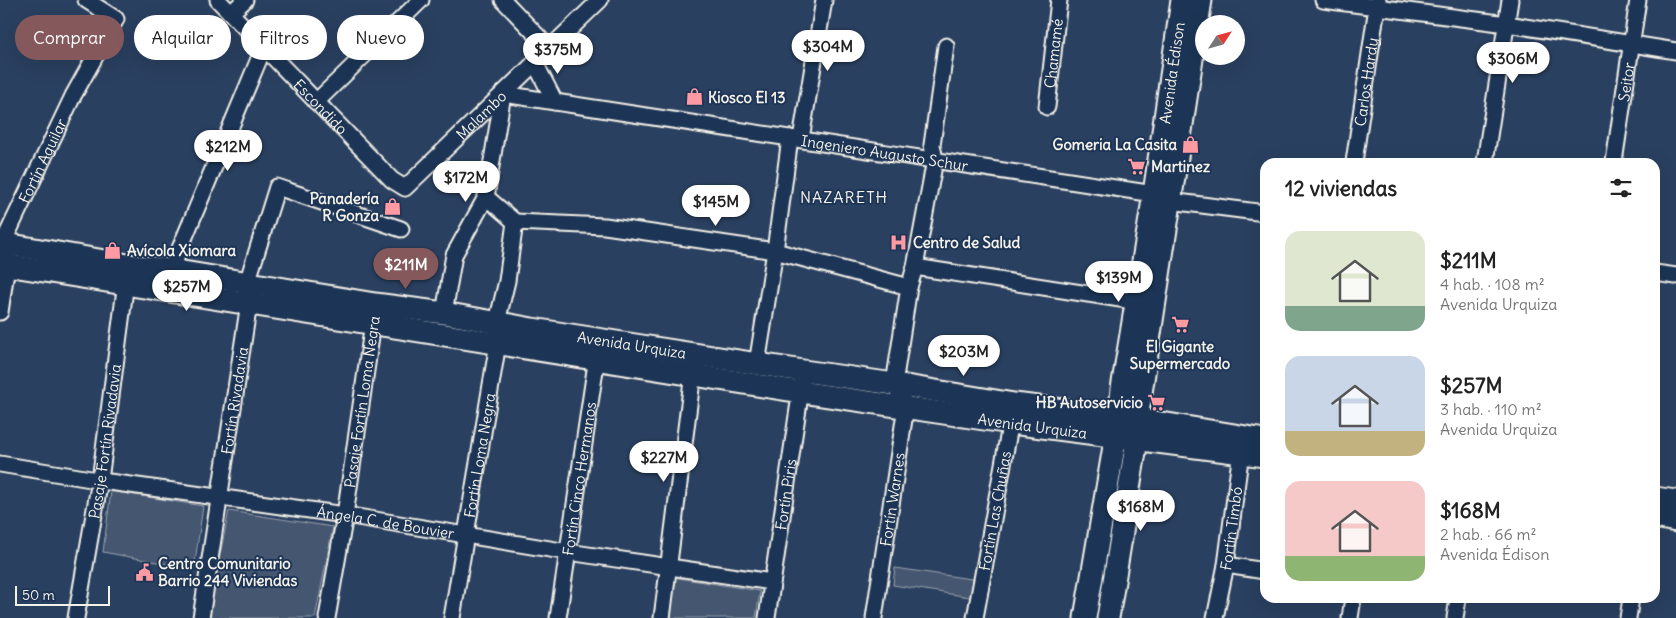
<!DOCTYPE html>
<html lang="es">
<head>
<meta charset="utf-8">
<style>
  body { margin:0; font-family:Delius,sans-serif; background:#f2f2f2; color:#222; height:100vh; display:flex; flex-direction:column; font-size:19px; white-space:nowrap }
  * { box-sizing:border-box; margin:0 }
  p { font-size:16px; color:#767676 }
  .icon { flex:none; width:28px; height:28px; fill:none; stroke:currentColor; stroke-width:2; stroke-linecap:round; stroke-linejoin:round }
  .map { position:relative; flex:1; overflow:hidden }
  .panel { position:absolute; left:1260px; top:158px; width:400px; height:445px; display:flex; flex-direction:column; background:#fff; border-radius:15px; box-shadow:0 5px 20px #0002 }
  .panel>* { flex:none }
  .guide { position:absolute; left:15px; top:15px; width:475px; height:45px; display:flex; gap:10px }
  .needle { width:32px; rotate:54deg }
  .controls { position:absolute; left:1195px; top:15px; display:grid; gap:10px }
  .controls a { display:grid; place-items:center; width:50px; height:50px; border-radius:50%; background:#fff; box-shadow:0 5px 20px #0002; font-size:25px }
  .scale { position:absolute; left:15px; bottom:12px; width:95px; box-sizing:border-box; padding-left:5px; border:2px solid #f4f1e8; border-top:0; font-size:14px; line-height:18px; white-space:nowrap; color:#f4f1e8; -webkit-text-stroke:4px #1d3557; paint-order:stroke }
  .price { position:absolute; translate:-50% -42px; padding:0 11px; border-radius:18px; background:#fff; color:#222; font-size:16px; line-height:32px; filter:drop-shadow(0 1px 2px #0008) }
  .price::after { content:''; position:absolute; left:50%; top:30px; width:15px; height:11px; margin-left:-8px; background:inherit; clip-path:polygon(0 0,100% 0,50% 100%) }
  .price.active { background:#85585c; color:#fff }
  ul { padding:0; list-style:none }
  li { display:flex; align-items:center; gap:15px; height:125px; padding:0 25px }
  li span { display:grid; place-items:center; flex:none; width:140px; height:100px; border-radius:15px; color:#555 }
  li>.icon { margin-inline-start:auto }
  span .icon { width:60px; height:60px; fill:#fffc; stroke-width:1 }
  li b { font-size:21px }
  h2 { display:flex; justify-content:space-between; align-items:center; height:60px; padding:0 25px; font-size:21px }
  .chip { padding:0 18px; border-radius:22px; background:#fff; box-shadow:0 5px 20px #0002; font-size:18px; line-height:45px }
  .chip.active { background:#85585c; color:#fff }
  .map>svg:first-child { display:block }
  .green { fill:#445771; stroke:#9ca4ac }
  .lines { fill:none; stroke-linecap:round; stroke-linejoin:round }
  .street-casing { stroke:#f4f1e8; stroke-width:19 }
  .secondary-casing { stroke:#f4f1e8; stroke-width:25 }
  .street { stroke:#1d3557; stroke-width:15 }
  .secondary { stroke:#1d3557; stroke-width:21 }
  .labels { text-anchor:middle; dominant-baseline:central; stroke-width:4; stroke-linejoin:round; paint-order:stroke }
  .street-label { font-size:15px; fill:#f4f1e8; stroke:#1d3557 }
  .poi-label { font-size:15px; font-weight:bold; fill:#f4f1e8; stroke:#1d3557; text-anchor:start }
  .neighbourhood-label { font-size:16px; letter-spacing:1px; fill:#f4f1e8; stroke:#1d3557 }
</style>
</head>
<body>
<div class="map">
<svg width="1676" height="618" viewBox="0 0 1676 618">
  <rect width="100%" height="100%" fill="#2a4060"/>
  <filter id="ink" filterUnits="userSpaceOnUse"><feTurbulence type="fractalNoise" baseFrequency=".02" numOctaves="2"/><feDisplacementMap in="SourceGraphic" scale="10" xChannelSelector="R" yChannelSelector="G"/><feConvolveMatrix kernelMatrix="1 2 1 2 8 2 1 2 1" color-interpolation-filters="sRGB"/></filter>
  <g filter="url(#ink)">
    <g class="green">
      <polygon points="111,491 203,506 194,569 103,552"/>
      <polygon points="229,511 333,527 315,618 207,618"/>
      <polygon points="895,568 978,580 976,598 893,585"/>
      <polygon points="672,577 760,591 756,618 667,618"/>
    </g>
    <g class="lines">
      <defs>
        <g id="street">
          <path id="s1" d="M218,0l174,180 13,8 195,-188"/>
          <polyline points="503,0 550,49"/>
          <polyline points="1323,0 1507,24 1676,51"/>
          <polyline points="231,13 245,0"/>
          <polyline points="535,63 555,102"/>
          <path id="s2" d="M503,94l651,100 16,7 95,12"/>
          <polyline points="316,102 421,0"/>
          <path id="s3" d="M1047,107l12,-107"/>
          <polyline points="801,139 824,0"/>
          <path id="s4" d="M1354,162l24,-162"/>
          <polyline points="1485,162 1510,0"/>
          <path id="s5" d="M1614,162l24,-162"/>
          <polyline points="486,197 515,222"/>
          <polyline points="515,222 605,226 775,251 909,287"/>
          <polyline points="915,267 1146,303"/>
          <polyline points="1655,273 1676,276"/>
          <polyline points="170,279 171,270 264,47"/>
          <path id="s6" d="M0,312l7,-47 -4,-22 70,-147 43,-77 -30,-19"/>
          <polyline points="444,313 454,255 486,197 503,94"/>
          <polyline points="757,364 775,251 790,138"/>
          <path id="s7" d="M0,464l109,18 236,33 223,37 204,30"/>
          <polyline points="1226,565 1265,571"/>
          <path id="s8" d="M76,618l24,-138 27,-206"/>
          <path id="s9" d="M201,618l48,-315 -2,-20 30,-96 124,42"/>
          <path id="s10" d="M327,618l18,-103 29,-199"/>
          <path id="s11" d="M452,618l46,-275 -1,-21 10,-41 8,-59"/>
          <path id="s12" d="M558,618l40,-268"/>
          <polyline points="662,618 694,365"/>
          <path id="s13" d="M767,618l35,-236"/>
          <path id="s14" d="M874,618l32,-212 -12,-22 15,-97 6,-20 20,-107 -3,-15 14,-99"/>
          <path id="s15" d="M975,618l37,-203"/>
          <path id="s16" d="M1215,618l11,-53 16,-121"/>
          <polyline points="1350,618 1353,598"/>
          <polyline points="1455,618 1458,598"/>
          <polyline points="1628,618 1631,598"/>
        </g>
        <g id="secondary">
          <path id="s17" d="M0,243l128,22 43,5 204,34 69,9 88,16 271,42 91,13 120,20 123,15 128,21"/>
          <path id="s18" d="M0,264l801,128 210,31 254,33"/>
          <polyline points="1655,498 1676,501"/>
          <polyline points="1655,517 1676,521"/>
          <path id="s19" d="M1085,618l34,-201 3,-28 32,-195 28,-194"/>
          <polyline points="1108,618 1133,464 1137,440 1137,419 1201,0"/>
        </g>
      </defs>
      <use href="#street" class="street-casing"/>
      <use href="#secondary" class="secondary-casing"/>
      <use href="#street" class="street"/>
      <use href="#secondary" class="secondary"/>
    </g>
  </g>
  <defs>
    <symbol id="shop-bare" viewBox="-9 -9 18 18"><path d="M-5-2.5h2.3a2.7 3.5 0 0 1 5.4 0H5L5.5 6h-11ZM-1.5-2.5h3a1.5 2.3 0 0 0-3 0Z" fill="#ff9aa2" stroke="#1d3557" stroke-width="2.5" paint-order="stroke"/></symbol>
    <symbol id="supermarket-bare" viewBox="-9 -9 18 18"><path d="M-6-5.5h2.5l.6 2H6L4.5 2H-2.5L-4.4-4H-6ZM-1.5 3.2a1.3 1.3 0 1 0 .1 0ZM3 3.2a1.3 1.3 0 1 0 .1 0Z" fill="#ff9aa2" stroke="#1d3557" stroke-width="2.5" paint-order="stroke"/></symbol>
    <symbol id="hospital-bare" viewBox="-9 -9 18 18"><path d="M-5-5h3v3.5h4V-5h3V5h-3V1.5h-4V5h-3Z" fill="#ff9aa2" stroke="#1d3557" stroke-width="2.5" paint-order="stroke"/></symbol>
    <symbol id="civic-bare" viewBox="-9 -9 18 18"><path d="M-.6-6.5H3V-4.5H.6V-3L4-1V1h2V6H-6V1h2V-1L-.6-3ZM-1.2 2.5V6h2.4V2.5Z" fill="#ff9aa2" stroke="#1d3557" stroke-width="2.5" paint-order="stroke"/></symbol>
  </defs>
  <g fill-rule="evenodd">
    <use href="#shop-bare" x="682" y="84" width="25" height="25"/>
    <use href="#shop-bare" x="1178" y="132" width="25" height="25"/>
    <use href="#supermarket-bare" x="1124" y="154" width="25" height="25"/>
    <use href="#shop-bare" x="380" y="194" width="25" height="25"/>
    <use href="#hospital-bare" x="886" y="230" width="25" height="25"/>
    <use href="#shop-bare" x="100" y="238" width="25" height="25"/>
    <use href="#supermarket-bare" x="1168" y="312" width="25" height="25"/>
    <use href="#supermarket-bare" x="1144" y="390" width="25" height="25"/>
    <use href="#civic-bare" x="132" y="560" width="25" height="25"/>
  </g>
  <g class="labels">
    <g class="street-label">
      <text stroke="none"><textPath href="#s3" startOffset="54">Chamamé</textPath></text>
      <text stroke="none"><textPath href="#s19" startOffset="552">Avenida Édison</textPath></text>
      <text stroke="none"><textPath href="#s4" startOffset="81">Carlos Hardy</textPath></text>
      <text stroke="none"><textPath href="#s5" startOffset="81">Seitor</textPath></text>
      <text stroke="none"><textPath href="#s1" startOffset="148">Escondido</textPath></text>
      <text stroke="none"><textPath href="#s1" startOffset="371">Malambo</textPath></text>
      <text stroke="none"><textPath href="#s2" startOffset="386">Ingeniero Augusto Schur</textPath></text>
      <text stroke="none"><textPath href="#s6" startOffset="161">Fortín Aguilar</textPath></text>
      <text stroke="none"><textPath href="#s17" startOffset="640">Avenida Urquiza</textPath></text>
      <text stroke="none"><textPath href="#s9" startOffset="220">Fortín Rivadavia</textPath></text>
      <text stroke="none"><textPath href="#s10" startOffset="219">Pasaje Fortín Loma Negra</textPath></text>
      <text stroke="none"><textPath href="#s18" startOffset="1045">Avenida Urquiza</textPath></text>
      <text stroke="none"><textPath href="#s8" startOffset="179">Pasaje Fortín Rivadavia</textPath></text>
      <text stroke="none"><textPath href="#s11" startOffset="165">Fortín Loma Negra</textPath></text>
      <text stroke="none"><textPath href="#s12" startOffset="141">Fortín Cinco Hermanos</textPath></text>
      <text stroke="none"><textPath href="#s13" startOffset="125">Fortín Piris</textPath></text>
      <text stroke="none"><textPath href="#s14" startOffset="120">Fortín Warnes</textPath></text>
      <text stroke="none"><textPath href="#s15" startOffset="109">Fortín Las Chuñas</textPath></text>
      <text stroke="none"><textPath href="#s7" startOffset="390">Ángela C. de Bouvier</textPath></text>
      <text stroke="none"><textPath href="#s16" startOffset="91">Fortín Timbó</textPath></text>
    </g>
    <g class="poi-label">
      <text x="708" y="97">Kiosco El 13</text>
      <text x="1177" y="144" text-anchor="end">Gomeria La Casita</text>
      <text x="1151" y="166">Martinez</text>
      <text x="379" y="198" text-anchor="end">Panadería<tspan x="379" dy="17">R Gonza</tspan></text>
      <text x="913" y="242">Centro de Salud</text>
      <text x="127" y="250">Avícola Xiomara</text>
      <text x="1180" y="346" text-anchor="middle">El Gigante<tspan x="1180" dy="17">Supermercado</tspan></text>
      <text x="1143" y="402" text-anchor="end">HB Autoservicio</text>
      <text x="158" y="563">Centro Comunitario<tspan x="158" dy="17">Barrio 244 Viviendas</tspan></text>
    </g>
    <g class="neighbourhood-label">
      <text x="844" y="197">NAZARETH</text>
    </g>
  </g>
</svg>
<div class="controls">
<a><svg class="needle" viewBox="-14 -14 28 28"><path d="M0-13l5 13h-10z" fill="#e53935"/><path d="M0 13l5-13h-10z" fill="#767676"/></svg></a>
</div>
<div class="scale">50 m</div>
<b class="price" style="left:828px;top:72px">$304M</b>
<b class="price" style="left:558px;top:75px">$375M</b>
<b class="price" style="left:1513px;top:84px">$306M</b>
<b class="price" style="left:228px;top:172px">$212M</b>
<b class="price" style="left:466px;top:203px">$172M</b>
<b class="price" style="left:716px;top:227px">$145M</b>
<b class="price active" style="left:406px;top:290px">$211M</b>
<b class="price" style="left:1119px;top:303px">$139M</b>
<b class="price" style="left:187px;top:312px">$257M</b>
<b class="price" style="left:964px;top:377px">$203M</b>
<b class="price" style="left:664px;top:483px">$227M</b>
<b class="price" style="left:1141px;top:532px">$168M</b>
<div class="guide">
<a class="chip active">Comprar</a>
<a class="chip">Alquilar</a>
<a class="chip">Filtros</a>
<a class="chip">Nuevo</a>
</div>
<section class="panel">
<h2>12 viviendas<svg class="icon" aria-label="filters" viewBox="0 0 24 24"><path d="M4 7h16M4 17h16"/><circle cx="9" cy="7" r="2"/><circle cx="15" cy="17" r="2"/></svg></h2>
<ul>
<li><span style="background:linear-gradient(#dfe7d0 75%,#7fa58c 0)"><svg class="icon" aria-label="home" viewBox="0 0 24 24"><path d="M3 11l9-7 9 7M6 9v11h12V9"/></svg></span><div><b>$211M</b><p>4 hab. · 108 m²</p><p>Avenida Urquiza</p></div></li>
<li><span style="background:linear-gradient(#c9d6e8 75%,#c2b280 0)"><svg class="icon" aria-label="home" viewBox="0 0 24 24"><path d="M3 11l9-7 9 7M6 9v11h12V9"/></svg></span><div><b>$257M</b><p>3 hab. · 110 m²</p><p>Avenida Urquiza</p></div></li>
<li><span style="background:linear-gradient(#f6c9c9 75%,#8fb573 0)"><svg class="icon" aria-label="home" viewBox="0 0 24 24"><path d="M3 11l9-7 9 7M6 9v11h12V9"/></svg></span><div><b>$168M</b><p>2 hab. · 66 m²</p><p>Avenida Édison</p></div></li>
</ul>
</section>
</div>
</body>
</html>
